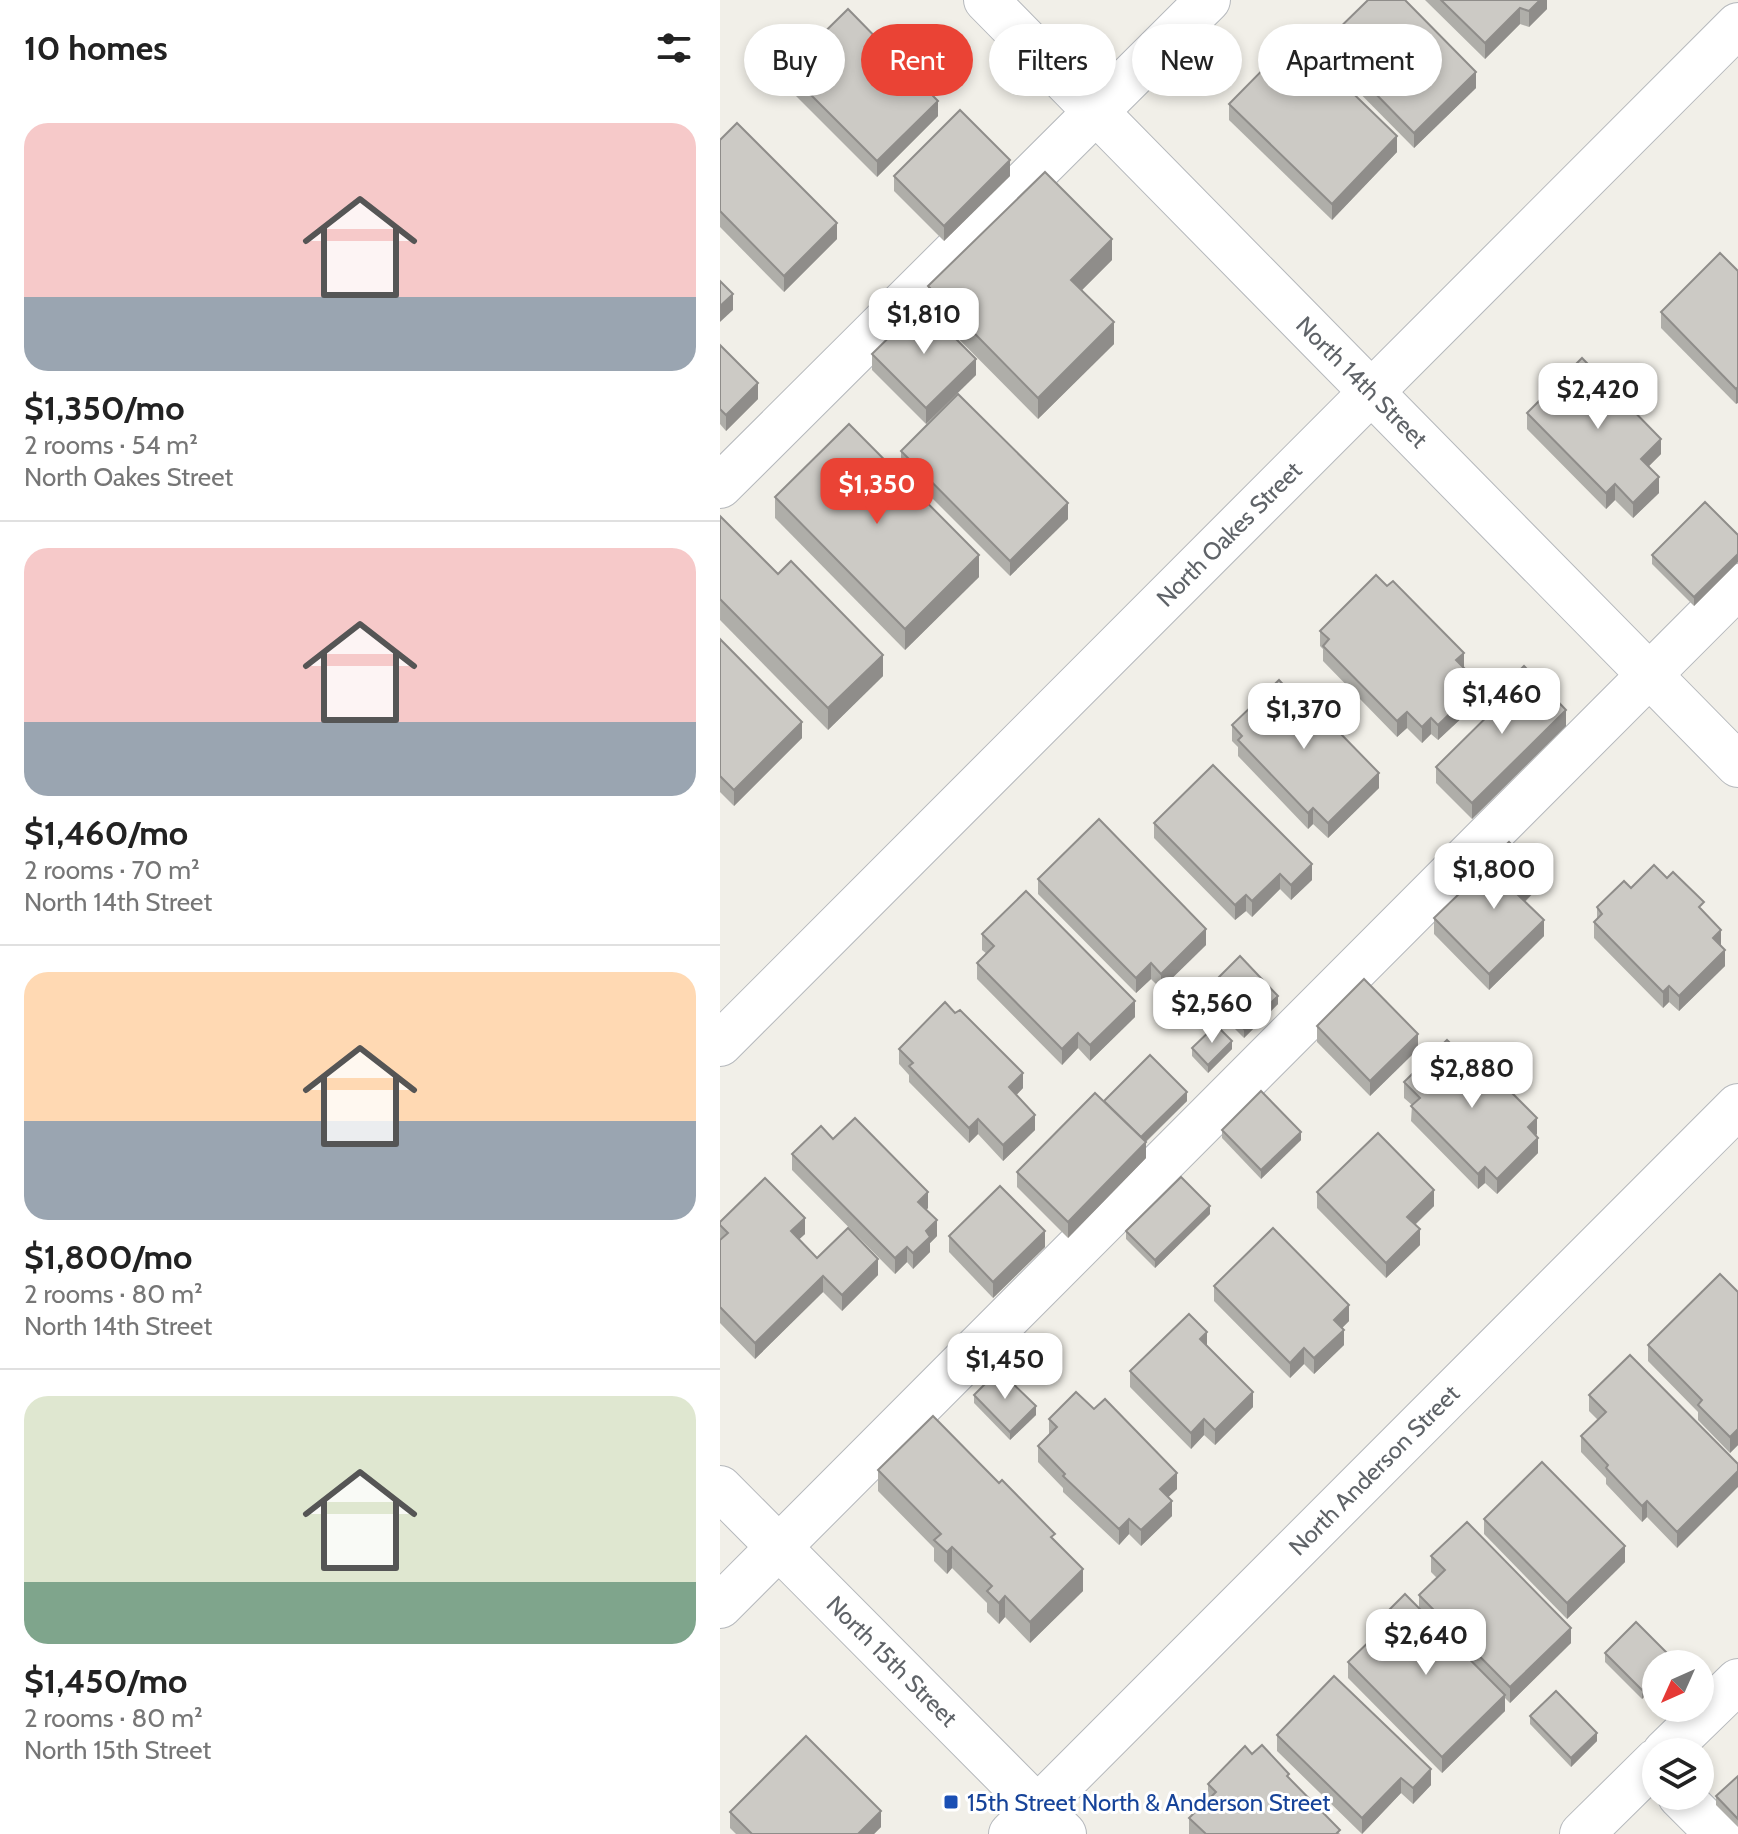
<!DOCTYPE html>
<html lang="en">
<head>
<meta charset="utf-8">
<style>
  body { margin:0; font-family:Cabin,sans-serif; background:#f2f2f2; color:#222; height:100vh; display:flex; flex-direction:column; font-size:30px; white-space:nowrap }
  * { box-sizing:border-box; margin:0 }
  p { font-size:26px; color:#767676 }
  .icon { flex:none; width:44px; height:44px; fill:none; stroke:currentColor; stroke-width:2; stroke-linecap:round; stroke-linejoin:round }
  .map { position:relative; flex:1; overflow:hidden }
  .side { display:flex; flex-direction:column; background:#fff; width:720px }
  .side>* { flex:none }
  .banner { position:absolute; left:24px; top:24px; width:760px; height:72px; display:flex; gap:16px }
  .needle { width:52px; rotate:225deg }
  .buttons { position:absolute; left:922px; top:1650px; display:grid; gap:16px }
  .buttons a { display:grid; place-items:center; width:72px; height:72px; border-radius:50%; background:#fff; box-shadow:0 4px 12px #0003; font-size:40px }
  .price { position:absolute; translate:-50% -68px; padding:0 18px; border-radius:16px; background:#fff; color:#222; font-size:26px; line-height:52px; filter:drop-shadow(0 2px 4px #0008) }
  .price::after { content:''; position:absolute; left:50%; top:48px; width:24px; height:18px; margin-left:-12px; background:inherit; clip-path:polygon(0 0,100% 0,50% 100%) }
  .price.current { background:#ea4335; color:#fff }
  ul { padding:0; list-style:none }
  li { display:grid; align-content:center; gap:16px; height:424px; padding:0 24px }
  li+li { border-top:2px solid #e0e0e0 }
  li span { display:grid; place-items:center; height:248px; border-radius:24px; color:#555 }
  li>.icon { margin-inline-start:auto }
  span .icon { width:144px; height:144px; fill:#fffc; stroke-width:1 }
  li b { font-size:34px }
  h2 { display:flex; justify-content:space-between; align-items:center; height:96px; padding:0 24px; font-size:34px }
  .pill { padding:0 28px; border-radius:36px; background:#fff; box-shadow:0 4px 12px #0003; font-size:28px; line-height:72px }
  .pill.current { background:#ea4335; color:#fff }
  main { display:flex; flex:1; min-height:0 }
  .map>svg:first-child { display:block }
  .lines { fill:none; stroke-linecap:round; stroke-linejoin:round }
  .minor-casing { stroke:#b5b8bc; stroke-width:46 }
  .minor { stroke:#fff; stroke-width:44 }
  .wall { fill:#afaea9 }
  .shaded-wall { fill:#8f8d8a }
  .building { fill:#cccac5; stroke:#8f8d8a; stroke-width:2 }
  .transit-dot { fill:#1a4fb4; stroke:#fff; stroke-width:3 }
  .labels { text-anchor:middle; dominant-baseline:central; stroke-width:6; stroke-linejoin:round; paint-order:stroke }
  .street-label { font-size:24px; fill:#5f6368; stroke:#fff }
  .transit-label { font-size:24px; fill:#164399; stroke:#fff; text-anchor:start }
</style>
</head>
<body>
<main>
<section class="side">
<h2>10 homes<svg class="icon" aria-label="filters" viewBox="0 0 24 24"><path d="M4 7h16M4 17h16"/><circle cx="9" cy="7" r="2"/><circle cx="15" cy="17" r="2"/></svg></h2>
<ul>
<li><span style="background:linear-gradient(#f6c9c9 70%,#9aa5b1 0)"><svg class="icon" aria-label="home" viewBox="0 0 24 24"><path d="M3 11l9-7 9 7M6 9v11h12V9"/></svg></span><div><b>$1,350/mo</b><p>2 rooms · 54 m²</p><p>North Oakes Street</p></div></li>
<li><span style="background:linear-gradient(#f6c9c9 70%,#9aa5b1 0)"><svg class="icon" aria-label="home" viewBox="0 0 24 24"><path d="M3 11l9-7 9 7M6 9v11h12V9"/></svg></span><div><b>$1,460/mo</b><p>2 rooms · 70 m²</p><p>North 14th Street</p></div></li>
<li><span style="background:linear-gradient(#ffd9b3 60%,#9aa5b1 0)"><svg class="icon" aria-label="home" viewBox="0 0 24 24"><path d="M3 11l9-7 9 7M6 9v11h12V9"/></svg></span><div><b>$1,800/mo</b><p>2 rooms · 80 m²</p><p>North 14th Street</p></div></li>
<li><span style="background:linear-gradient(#dfe7d0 75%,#7fa58c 0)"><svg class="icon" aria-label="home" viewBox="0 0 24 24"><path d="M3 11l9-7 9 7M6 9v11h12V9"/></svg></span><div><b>$1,450/mo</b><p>2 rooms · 80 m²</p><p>North 15th Street</p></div></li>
</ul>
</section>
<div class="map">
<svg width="1018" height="1834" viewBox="0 0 1018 1834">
  <rect width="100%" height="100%" fill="#f1efe8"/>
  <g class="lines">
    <defs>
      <g id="minor">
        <polyline points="266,0 1018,765"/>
        <polyline points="0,486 488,0"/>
        <polyline points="0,1044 1018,25"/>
        <polyline points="0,1488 344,1834"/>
        <polyline points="0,1606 1018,586"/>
        <polyline points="945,1752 1018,1681"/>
        <polyline points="960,1796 998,1834"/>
        <polyline points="291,1834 1018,1106"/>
        <polyline points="862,1834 936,1761"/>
      </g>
    </defs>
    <use href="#minor" class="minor-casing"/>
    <use href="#minor" class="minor"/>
  </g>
  <g class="wall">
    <polygon points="705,0 827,0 827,9 809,27 800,24 765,59"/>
    <polygon points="605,42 756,88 694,148 605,58"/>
    <polygon points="66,70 218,116 157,177 66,86"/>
    <polygon points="509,104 677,152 612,220 509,120"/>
    <polygon points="0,140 117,239 64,292 0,227"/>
    <polygon points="174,176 290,176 224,241 174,191"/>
    <polygon points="392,260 362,290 394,344 318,419 208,308 208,286"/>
    <polygon points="1018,271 1016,404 941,328 941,312"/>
    <polygon points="0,345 38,399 6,431 0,424"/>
    <polygon points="152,354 256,375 206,424 152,370"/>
    <polygon points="807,413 941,454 929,466 939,493 913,518 895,500 886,509 807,429"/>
    <polygon points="181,451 348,519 290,576 181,467"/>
    <polygon points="55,497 259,577 185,650 55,518"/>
    <polygon points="0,516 163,676 108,730 0,620"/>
    <polygon points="1018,535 1018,562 974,606 932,564 932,555"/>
    <polygon points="667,586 744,668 751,691 745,696 747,713 718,740 711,734 702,743 687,728 677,737 603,661 603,649 600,646 600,631"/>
    <polygon points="0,639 82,738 14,806 0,792"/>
    <polygon points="788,682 846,726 752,819 716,783 716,767 788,696"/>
    <polygon points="512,725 659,788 608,838 593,824 588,829 518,756 518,747 512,741"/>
    <polygon points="434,823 592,880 571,900 560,889 532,917 526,911 515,920 434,838"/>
    <polygon points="767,863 819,887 805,902 824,936 769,990 714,934 714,918 749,893 767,875"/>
    <polygon points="318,879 486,945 441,989 431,979 416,993 318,894"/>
    <polygon points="911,888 984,912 1001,945 1005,966 959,1011 949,1002 943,1008 874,938 874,922 877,919 877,907"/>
    <polygon points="262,934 415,1017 370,1061 358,1048 342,1065 257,979 257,963 267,954 262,950"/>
    <polygon points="485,991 558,1004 524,1038 485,999"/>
    <polygon points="597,1026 698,1049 650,1096 597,1042"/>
    <polygon points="472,1048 512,1049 488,1073 472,1056"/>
    <polygon points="179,1049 303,1088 296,1095 315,1130 283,1161 258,1134 249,1143 189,1082 189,1075 179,1064"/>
    <polygon points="684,1082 817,1134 816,1135 818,1153 777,1194 765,1183 758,1189 691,1121 692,1105 684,1098"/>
    <polygon points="384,1101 467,1101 426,1142 426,1158 348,1238 297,1187 297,1172"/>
    <polygon points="502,1130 581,1140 541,1179 502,1138"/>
    <polygon points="113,1139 208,1208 206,1210 217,1236 210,1243 210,1252 193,1269 187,1262 175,1274 72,1170 72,1154"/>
    <polygon points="597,1192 714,1206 695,1225 700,1245 666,1278 597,1208"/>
    <polygon points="490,1214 435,1268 406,1239 406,1231"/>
    <polygon points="0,1222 85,1234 79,1239 97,1258 158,1275 122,1311 103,1292 35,1359 0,1323"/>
    <polygon points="229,1236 325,1247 273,1298 229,1252"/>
    <polygon points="494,1286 629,1321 622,1328 624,1345 594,1374 584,1364 570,1378 494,1301"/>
    <polygon points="1018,1292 1018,1445 1010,1453 978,1420 978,1412 928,1361 928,1345"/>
    <polygon points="487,1346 533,1407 495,1445 484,1435 471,1449 410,1387 410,1371"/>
    <polygon points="254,1395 316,1415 290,1440 254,1403"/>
    <polygon points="869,1395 1018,1464 957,1548 927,1517 922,1522 886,1484 886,1478 861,1452 861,1436 878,1420 869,1411"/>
    <polygon points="329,1419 457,1489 448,1497 452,1516 421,1546 409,1534 399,1545 343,1492 343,1488 318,1462 318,1446 329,1435"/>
    <polygon points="158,1470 335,1540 363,1591 310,1643 285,1617 279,1624 267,1612 267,1603 232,1568 227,1574 214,1561 214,1548 158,1491"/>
    <polygon points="764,1519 905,1562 847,1619 764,1534"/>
    <polygon points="711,1556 851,1643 790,1703 785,1698 785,1711 722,1773 628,1678 628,1662 655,1637 655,1624 699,1607 699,1595 717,1578 711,1572"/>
    <polygon points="885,1653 953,1664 936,1664 936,1684 922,1699 885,1662"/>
    <polygon points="810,1716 877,1741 851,1767 810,1724"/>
    <polygon points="557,1735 711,1785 693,1804 681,1793 642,1834 557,1751"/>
    <polygon points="532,1754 569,1778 620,1834 469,1834 469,1818 488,1800 488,1784"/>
    <polygon points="1018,1776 1018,1827 996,1805 996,1796"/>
    <polygon points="10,1812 161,1827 154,1834 16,1834 10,1828"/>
  </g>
  <g class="shaded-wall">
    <polygon points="820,0 827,0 827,9 809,27 809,11"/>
    <polygon points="800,8 800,24 765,59 765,43"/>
    <polygon points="756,72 756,88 694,148 694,133"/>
    <polygon points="218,101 218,116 157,177 157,161"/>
    <polygon points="677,136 677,152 612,220 612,204"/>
    <polygon points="290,160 290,176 224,241 224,226"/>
    <polygon points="117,223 117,239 64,292 64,276"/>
    <polygon points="392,239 392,260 351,301 351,280"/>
    <polygon points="13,294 13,310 0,322 0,306"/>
    <polygon points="394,322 394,344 318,419 318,398"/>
    <polygon points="256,359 256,375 206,424 206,408"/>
    <polygon points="38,383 38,399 6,431 6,415"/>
    <polygon points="1018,387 1018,403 1016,404 1016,389"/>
    <polygon points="941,439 941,454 921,474 921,459"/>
    <polygon points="939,477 939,493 913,518 913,503"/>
    <polygon points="895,484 895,500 886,509 886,493"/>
    <polygon points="348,503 348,519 290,576 290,561"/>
    <polygon points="1018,554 1018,562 974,606 974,597"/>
    <polygon points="259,555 259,577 185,650 185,629"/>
    <polygon points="744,653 744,669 736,660"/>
    <polygon points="163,655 163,676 108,730 108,708"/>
    <polygon points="751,675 751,691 738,704 738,688"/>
    <polygon points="747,697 747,713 718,740 718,725"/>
    <polygon points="846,710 846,726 752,819 752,803"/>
    <polygon points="687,712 687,728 677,737 677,721"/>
    <polygon points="711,718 711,734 702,743 702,727"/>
    <polygon points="82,722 82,738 14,806 14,790"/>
    <polygon points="659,773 659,788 608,838 608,823"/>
    <polygon points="593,808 593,824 588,829 588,813"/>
    <polygon points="592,864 592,880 571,900 571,885"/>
    <polygon points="819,872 819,887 797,909 797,894"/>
    <polygon points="560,874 560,889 532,917 532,901"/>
    <polygon points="526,895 526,911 515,920 515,905"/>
    <polygon points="824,920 824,936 769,990 769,974"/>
    <polygon points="486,929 486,945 441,989 441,974"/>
    <polygon points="1001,930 1001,945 993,954 993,938"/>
    <polygon points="1005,950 1005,966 959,1011 959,996"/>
    <polygon points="431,963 431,979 416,993 416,978"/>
    <polygon points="949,986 949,1002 943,1008 943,992"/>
    <polygon points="558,996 558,1004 524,1038 524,1029"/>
    <polygon points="415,1001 415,1017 370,1061 370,1045"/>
    <polygon points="358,1033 358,1048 342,1065 342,1049"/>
    <polygon points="698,1034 698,1049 650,1096 650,1081"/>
    <polygon points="512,1041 512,1049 488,1073 488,1065"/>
    <polygon points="303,1073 303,1088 289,1103 289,1087"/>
    <polygon points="467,1092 467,1101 418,1149 418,1140"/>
    <polygon points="315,1115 315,1130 283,1161 283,1145"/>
    <polygon points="817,1118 817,1134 808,1143 808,1127"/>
    <polygon points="258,1119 258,1134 249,1143 249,1128"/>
    <polygon points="581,1132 581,1140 541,1179 541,1170"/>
    <polygon points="818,1138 818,1153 777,1194 777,1179"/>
    <polygon points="426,1142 426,1158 348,1238 348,1222"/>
    <polygon points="765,1167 765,1183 758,1189 758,1174"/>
    <polygon points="714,1190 714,1206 687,1232 687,1217"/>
    <polygon points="208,1192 208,1208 198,1218 198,1202"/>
    <polygon points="490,1206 490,1214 435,1268 435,1260"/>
    <polygon points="85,1218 85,1234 71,1247 71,1231"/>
    <polygon points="217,1220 217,1236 210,1243 210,1252 193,1269 193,1253 206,1231"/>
    <polygon points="700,1229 700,1245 666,1278 666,1263"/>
    <polygon points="325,1231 325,1247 273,1298 273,1282"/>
    <polygon points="187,1247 187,1262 175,1274 175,1258"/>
    <polygon points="158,1259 158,1275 122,1311 122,1295"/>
    <polygon points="103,1276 103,1292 35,1359 35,1343"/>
    <polygon points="629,1305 629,1321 614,1336 614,1320"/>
    <polygon points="624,1330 624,1345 594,1374 594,1358"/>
    <polygon points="487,1332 487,1347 480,1339"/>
    <polygon points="584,1348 584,1364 570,1378 570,1363"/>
    <polygon points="533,1392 533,1407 495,1445 495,1430"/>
    <polygon points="316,1406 316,1415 290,1440 290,1432"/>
    <polygon points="484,1419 484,1435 471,1449 471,1433"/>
    <polygon points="1018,1429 1018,1445 1010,1453 1010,1437"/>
    <polygon points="1018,1471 1018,1487 957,1548 957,1532"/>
    <polygon points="457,1473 457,1489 440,1505 440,1489"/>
    <polygon points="452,1501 452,1516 421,1546 421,1530"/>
    <polygon points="927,1501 927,1517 922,1522 922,1506"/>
    <polygon points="409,1519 409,1534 399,1545 399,1529"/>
    <polygon points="905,1546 905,1562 847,1619 847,1603"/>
    <polygon points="232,1547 232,1568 227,1574 227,1552"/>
    <polygon points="363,1569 363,1591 310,1643 310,1622"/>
    <polygon points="285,1596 285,1617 279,1624 279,1603"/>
    <polygon points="851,1628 851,1643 790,1703 790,1687"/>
    <polygon points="936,1676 936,1684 922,1699 922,1690"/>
    <polygon points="785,1695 785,1711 722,1773 722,1757"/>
    <polygon points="877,1733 877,1741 851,1767 851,1758"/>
    <polygon points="711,1769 711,1785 693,1804 693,1788"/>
    <polygon points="681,1778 681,1793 642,1834 642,1818"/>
    <polygon points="161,1811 161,1827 154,1834 138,1834"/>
  </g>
  <g class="building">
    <polygon points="648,0 685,0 756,72 694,133 605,42"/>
    <polygon points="721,0 820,0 809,11 800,8 765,43"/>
    <polygon points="128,9 218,101 157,161 66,70"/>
    <polygon points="575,37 677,136 612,204 509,104"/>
    <polygon points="240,110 290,160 224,226 174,176"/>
    <polygon points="17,123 117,223 64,276 0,211 0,140"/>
    <polygon points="325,172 392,239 351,280 394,322 318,398 208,286"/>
    <polygon points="1000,253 1018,271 1018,387 1016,389 941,312"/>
    <polygon points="0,281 13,294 0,306"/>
    <polygon points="202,305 256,359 206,408 152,354"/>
    <polygon points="0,345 38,383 6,415 0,409"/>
    <polygon points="862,358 941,439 921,459 939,477 913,503 895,484 886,493 807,413"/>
    <polygon points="238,394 348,503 290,561 181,451"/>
    <polygon points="129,424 259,555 185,629 55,497"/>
    <polygon points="985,502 1018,535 1018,554 974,597 932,555"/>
    <polygon points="0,516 58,574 71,561 163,655 108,708 0,599"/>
    <polygon points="656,575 667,586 673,581 744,653 736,660 751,675 738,688 747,697 718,725 711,718 702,727 687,712 677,721 603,646 609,639 600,631"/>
    <polygon points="0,639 82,722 14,790 0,776"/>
    <polygon points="804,666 846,710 752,803 716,767 795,689 788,682"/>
    <polygon points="559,680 569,691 574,686 659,773 608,823 593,808 588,813 518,740 522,736 512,725"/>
    <polygon points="493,765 592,864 571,885 560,874 532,901 526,895 515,905 434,823"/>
    <polygon points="379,819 486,929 441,974 431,963 416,978 318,879"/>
    <polygon points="789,842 819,872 797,894 824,920 769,974 714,918 744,889 749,893 770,873 781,884 785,881 767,863"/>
    <polygon points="934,865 947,878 953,872 984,902 979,907 1001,930 993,938 1005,950 959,996 949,986 943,992 874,922 882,914 877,907 904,881 911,888"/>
    <polygon points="306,891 415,1001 370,1045 358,1033 342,1049 257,963 274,946 262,934"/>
    <polygon points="520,956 558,996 524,1029 485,991"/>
    <polygon points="644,979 698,1034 650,1081 597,1026"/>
    <polygon points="225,1002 235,1013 240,1010 303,1073 289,1087 315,1115 283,1145 258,1119 249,1128 189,1066 193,1063 179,1049"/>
    <polygon points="496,1025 512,1041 488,1065 472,1048"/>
    <polygon points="727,1040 741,1054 747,1048 817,1118 808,1127 818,1138 777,1179 765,1167 758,1174 691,1106 700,1098 684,1082"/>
    <polygon points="430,1055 467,1092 421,1137 384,1101"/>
    <polygon points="541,1091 581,1132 541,1170 502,1130"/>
    <polygon points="375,1093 426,1142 348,1222 297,1172"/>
    <polygon points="135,1118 208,1192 198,1202 217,1220 206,1231 210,1237 193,1253 187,1247 175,1258 72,1154 101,1126 113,1139"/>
    <polygon points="658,1133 714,1190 687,1217 700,1229 666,1263 597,1192"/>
    <polygon points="461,1177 490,1206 435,1260 406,1231"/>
    <polygon points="45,1178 85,1218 71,1231 97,1258 128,1228 158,1259 122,1295 103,1276 35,1343 0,1307 0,1240 8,1233 0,1225 0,1222"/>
    <polygon points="280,1186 325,1231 273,1282 229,1236"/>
    <polygon points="553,1228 629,1305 614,1320 624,1330 594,1358 584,1348 570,1363 494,1286"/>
    <polygon points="1000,1274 1018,1292 1018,1429 1010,1437 978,1405 982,1400 928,1345"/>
    <polygon points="469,1314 487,1332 480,1339 533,1392 495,1430 484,1419 471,1433 410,1371"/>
    <polygon points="910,1355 1018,1464 1018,1471 957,1532 927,1501 922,1506 886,1468 888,1465 861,1436 886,1412 869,1395"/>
    <polygon points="279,1370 316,1406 290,1432 254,1395"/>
    <polygon points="356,1392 374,1409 385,1399 457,1473 440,1489 452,1501 421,1530 409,1519 399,1529 343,1476 345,1474 318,1446 337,1427 329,1419"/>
    <polygon points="213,1416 279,1483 282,1480 335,1534 331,1537 363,1569 310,1622 285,1596 279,1603 267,1591 272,1586 232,1547 227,1552 214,1540 221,1534 158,1470"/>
    <polygon points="822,1462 905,1546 847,1603 764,1519"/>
    <polygon points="747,1522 851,1628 790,1687 699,1595 725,1570 711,1556"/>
    <polygon points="685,1594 785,1695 722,1757 628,1662 661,1630 655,1624"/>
    <polygon points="916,1622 953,1659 948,1664 936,1664 936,1676 922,1690 885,1653"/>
    <polygon points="614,1676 711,1769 693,1788 681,1778 642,1818 557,1735"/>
    <polygon points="836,1691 877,1733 851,1758 810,1716"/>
    <polygon points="86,1736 161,1811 138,1834 32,1834 10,1812"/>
    <polygon points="542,1745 569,1774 567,1776 620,1830 616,1834 486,1834 469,1818 496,1792 488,1784 525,1746 532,1754"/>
    <polygon points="1018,1776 1018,1819 996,1796"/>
  </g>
  <rect class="transit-dot" x="223" y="1794" width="16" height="16" rx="4"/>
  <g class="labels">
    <g class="street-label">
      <text transform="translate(642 382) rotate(45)">North 14th Street</text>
      <text transform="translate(509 534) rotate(-45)">North Oakes Street</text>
      <text transform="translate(654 1470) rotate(-45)">North Anderson Street</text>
      <text transform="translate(172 1661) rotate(45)">North 15th Street</text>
    </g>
    <g class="transit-label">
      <text x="247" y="1802">15th Street North &amp; Anderson Street</text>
    </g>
  </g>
</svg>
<div class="buttons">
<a><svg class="needle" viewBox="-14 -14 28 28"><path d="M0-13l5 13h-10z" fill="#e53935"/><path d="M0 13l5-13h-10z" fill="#767676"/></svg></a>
<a><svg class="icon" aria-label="layers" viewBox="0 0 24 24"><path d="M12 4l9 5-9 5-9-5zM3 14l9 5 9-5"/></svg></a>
</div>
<b class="price" style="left:204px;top:356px">$1,810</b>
<b class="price" style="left:878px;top:431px">$2,420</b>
<b class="price current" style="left:157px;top:526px">$1,350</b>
<b class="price" style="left:782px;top:736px">$1,460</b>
<b class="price" style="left:584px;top:751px">$1,370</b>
<b class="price" style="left:774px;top:911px">$1,800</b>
<b class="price" style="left:492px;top:1045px">$2,560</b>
<b class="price" style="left:752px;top:1110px">$2,880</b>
<b class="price" style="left:285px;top:1401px">$1,450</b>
<b class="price" style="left:706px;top:1677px">$2,640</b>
<div class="banner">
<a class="pill">Buy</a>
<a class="pill current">Rent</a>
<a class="pill">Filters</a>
<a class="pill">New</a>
<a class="pill">Apartment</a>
</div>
</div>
</main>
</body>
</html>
